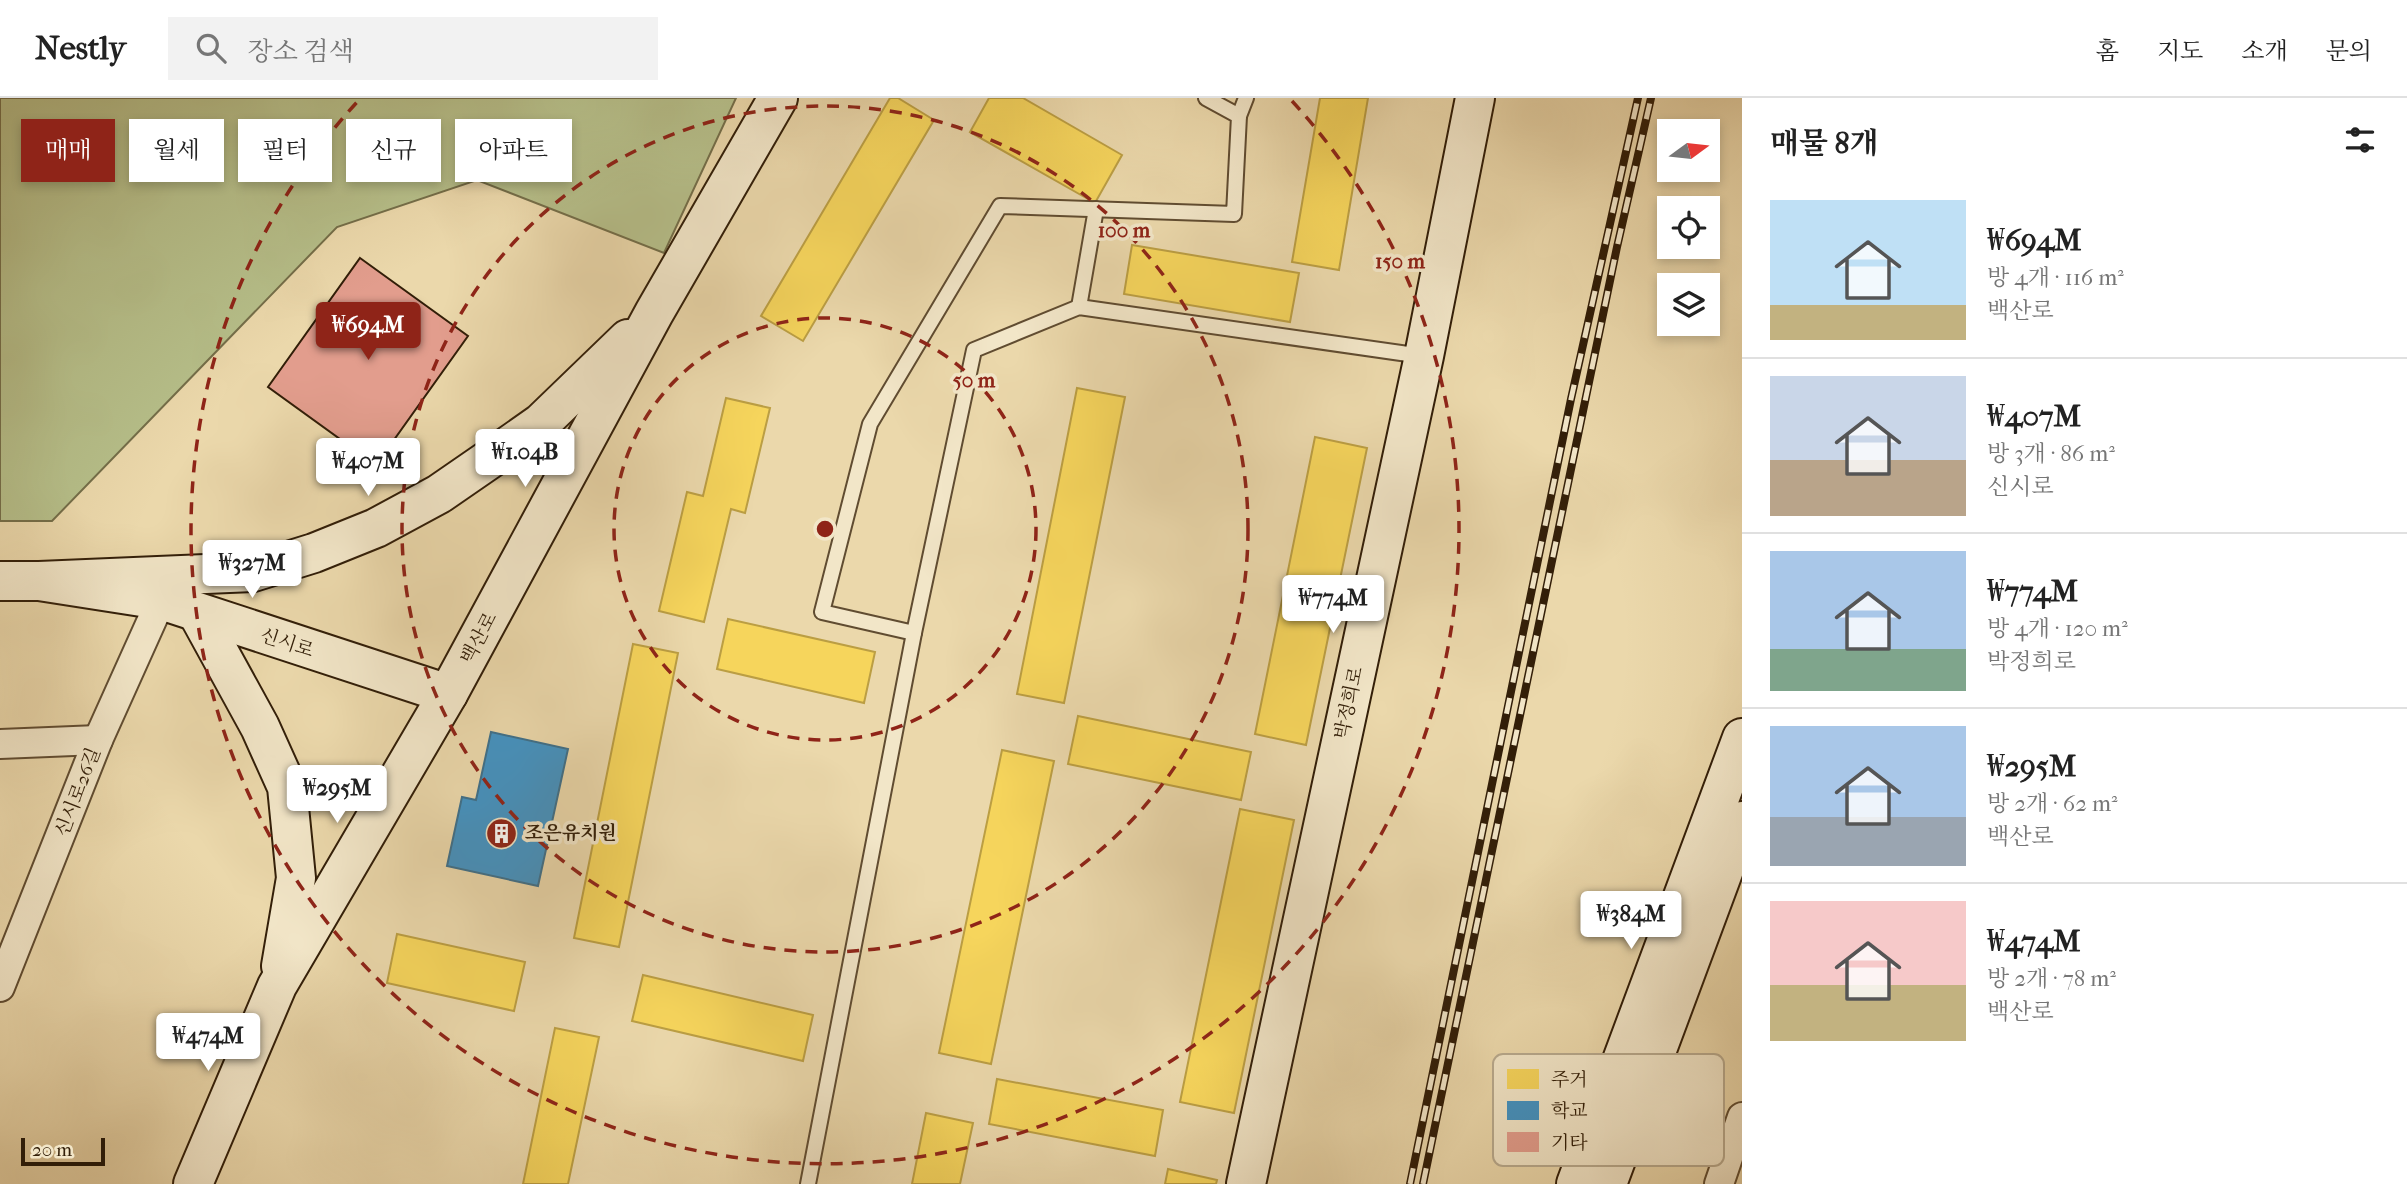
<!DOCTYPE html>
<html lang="ko">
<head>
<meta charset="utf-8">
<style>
  body { margin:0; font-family:"IM FELL French Canon","Noto Serif KR",serif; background:#f2f2f2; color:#222; height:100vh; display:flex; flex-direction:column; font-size:26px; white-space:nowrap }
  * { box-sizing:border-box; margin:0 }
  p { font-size:23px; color:#767676 }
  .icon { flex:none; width:38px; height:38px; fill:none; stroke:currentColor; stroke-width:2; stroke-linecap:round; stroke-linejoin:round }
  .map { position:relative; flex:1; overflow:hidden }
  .side { display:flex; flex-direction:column; background:#fff; width:665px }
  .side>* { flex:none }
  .hud { position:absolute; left:21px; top:21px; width:665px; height:63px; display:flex; gap:14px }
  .needle { width:46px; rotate:75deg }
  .tools { position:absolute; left:1657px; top:21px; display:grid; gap:14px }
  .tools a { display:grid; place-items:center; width:63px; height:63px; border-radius:0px; background:#fff; box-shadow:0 4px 10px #0003; font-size:35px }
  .scale { position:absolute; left:21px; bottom:18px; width:84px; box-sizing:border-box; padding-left:7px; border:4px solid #321e08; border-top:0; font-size:19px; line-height:24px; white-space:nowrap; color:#321e08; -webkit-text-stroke:5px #f2e6c8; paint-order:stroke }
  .price { position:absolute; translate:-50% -60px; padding:0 16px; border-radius:7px; background:#fff; color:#222; font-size:23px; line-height:46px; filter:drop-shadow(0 2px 4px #0008) }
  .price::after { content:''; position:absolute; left:50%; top:42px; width:21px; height:16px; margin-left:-10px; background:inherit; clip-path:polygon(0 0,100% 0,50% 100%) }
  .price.current { background:#8f2418; color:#fff }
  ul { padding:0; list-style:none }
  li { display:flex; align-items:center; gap:21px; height:175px; padding:0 28px }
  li+li { border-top:2px solid #e0e0e0 }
  li span { display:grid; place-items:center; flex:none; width:196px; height:140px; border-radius:0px; color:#555 }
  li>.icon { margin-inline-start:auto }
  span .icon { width:84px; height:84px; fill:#fffc; stroke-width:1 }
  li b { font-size:30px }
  h2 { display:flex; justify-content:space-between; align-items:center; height:84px; padding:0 28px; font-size:30px }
  .tag { padding:0 24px; border-radius:0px; background:#fff; box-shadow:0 4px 10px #0003; font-size:24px; line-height:63px }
  .tag.current { background:#8f2418; color:#fff }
  header { display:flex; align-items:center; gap:42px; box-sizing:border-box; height:98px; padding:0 35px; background:#fff; border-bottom:2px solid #e0e0e0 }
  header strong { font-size:33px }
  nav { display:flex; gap:38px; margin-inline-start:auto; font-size:24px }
  .search { width:490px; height:63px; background:#f2f2f2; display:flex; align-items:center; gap:18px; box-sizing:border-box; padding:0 24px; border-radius:0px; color:#767676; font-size:26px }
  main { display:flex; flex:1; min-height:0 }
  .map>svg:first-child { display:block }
  .green { fill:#b6bf8a; stroke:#746e49; stroke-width:2 }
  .homes { fill:#f6d55c; stroke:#bb9e43; stroke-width:2 }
  .schools { fill:#4393c3; stroke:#3e708b; stroke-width:2 }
  .building { fill:#e29d8d; stroke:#321e08; stroke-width:2 }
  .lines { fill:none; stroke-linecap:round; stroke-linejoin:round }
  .lane-casing { stroke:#604c31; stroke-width:18 }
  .street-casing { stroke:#604c31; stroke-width:32 }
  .secondary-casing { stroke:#321e08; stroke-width:42 }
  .lane { stroke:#f2e6c8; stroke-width:14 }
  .street { stroke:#f2e6c8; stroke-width:28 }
  .secondary { stroke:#f2e6c8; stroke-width:38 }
  .rail-casing { stroke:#321e08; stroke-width:8 }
  .rail { stroke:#f2e6c8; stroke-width:5; stroke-dasharray:16; stroke-linecap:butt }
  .ring { fill:none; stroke:#8f2418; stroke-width:3.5; stroke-dasharray:12 9 }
  .labels { text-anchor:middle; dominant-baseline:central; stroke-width:7; stroke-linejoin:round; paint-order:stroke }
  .street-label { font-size:19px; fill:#321e08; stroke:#f2e6c8 }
  .poi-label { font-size:19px; font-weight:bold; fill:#321e08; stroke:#f2e6c8; text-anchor:start }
  .key { fill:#f2e6c8; stroke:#b8aa8e; stroke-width:2 }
  .key-label { font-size:19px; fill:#321e08 }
  .centre { fill:#8f2418; stroke:#f2e6c8; stroke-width:3.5 }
  .ring-label { font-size:21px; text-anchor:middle; font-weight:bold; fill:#8f2418; stroke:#f2e6c8; stroke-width:7; stroke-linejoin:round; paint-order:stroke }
</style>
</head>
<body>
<header>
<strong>Nestly</strong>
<div class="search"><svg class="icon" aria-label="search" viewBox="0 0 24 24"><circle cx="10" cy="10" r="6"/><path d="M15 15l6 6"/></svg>장소 검색</div>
<nav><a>홈</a><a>지도</a><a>소개</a><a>문의</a></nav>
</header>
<main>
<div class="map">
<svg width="1742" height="1086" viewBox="0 0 1742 1086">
  <rect width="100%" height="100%" fill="#ebd8ab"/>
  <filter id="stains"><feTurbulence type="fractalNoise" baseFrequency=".00286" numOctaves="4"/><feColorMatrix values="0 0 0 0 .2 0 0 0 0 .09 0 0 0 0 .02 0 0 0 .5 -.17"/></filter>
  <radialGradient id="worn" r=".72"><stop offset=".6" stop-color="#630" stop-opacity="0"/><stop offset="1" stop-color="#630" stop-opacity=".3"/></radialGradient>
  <polygon class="green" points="0,0 736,0 664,155 477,82 337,129 52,423 0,423"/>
  <g class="homes">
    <polygon points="890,0 898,0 934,22 803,243 761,218"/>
    <polygon points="989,0 1023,0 1122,57 1095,105 970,34"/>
    <polygon points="1320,0 1368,0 1339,172 1292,164"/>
    <polygon points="1132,147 1299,175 1290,224 1124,196"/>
    <polygon points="1077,290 1125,299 1064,605 1017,596"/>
    <polygon points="726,300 770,310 745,415 731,411 704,524 659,513 687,394 703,398"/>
    <polygon points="1315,339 1367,350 1306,647 1255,636"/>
    <polygon points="728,521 875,554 864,605 717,571"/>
    <polygon points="633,546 678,555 619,849 574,840"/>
    <polygon points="1078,618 1251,654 1241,702 1068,666"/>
    <polygon points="1002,652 1054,663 991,966 939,955"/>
    <polygon points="1240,711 1294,722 1234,1015 1180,1004"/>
    <polygon points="397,836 525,864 514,913 387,885"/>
    <polygon points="643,877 813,917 803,963 632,923"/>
    <polygon points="555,930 599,939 568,1086 523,1086"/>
    <polygon points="997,981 1163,1012 1155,1058 989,1026"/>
    <polygon points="926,1015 973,1025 960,1086 912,1086"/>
    <polygon points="1168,1071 1217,1082 1216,1086 1165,1086"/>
  </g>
  <polygon class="schools" points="491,634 568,651 538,788 447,768 462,699 476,702"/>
  <polygon class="building" points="360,160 468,238 376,367 268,289"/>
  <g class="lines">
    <defs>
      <g id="lane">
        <polyline points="1239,18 1246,0"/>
        <polyline points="1079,209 1096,111"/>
        <polyline points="914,535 822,514 870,326 1000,108 1234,116 1239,18 1206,0"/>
        <polyline points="808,1086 914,535 974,252 1079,209 1422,258"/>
      </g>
      <g id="street">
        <polyline points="0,646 98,642"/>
        <polyline points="0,889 98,642 161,502"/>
        <polyline points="1719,1086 1742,1019"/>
      </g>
      <g id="secondary">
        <polyline points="0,483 39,483 161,502 448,596"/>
        <polyline points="39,483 253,474 314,455 376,430 439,396 497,356 541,325 628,241"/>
        <polyline points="198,516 260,629 287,689 296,780 281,868"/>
        <polyline points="193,1086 277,888 448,596 654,215 778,0"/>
        <polyline points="1246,1086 1424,258 1475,0"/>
        <polyline points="1576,1086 1742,640"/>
        <polyline points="1607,1086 1742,723"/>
      </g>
    </defs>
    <use href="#lane" class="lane-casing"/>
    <use href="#street" class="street-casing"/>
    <use href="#secondary" class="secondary-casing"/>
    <use href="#lane" class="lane"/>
    <use href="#street" class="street"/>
    <use href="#secondary" class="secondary"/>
    <defs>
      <g id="rail">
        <polyline points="1410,1086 1571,301 1638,0"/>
        <polyline points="1423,1086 1617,149 1651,0"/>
      </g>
    </defs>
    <use href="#rail" class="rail-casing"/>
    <use href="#rail" class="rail"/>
  </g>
  <g class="ring">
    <circle cx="825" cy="431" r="211"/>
    <circle cx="825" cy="431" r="423"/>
    <path d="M1292 3A634 634 0 1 1 358 3"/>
  </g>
  <defs>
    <symbol id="building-disc" viewBox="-11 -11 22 22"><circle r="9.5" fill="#8f2418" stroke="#f2e6c8"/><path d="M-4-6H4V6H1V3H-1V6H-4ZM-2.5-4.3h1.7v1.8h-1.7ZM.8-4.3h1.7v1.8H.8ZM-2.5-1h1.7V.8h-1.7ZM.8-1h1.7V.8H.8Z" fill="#fff"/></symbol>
  </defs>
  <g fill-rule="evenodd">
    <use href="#building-disc" x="484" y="718" width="35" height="35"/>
  </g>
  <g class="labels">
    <g class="street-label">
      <text transform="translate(479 540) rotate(-62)">백산로</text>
      <text transform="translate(287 545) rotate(18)">신시로</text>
      <text transform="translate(1349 605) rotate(-78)">박정희로</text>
      <text transform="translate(78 694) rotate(-69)">신시로26길</text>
    </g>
    <g class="poi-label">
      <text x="525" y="735">조은유치원</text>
    </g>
  </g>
  <rect x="1493" y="956" width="231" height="112" rx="10" class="key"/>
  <rect x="1507" y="971" width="32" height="20" fill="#f6d55c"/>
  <rect x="1507" y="1003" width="32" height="19" fill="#4393c3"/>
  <rect x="1507" y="1034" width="32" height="20" fill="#e29d8d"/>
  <g class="key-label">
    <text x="1551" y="988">주거</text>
    <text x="1551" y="1019">학교</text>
    <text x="1551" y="1051">기타</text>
  </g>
  <circle cx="825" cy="431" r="10" class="centre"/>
  <g class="ring-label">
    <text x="1124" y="139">100 m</text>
    <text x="1400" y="170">150 m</text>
    <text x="974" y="289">50 m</text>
  </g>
  <rect width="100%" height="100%" filter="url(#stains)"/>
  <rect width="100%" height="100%" fill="url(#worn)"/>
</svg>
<div class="tools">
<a><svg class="needle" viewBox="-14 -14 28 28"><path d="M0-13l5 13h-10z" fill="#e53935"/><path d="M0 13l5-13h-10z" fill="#767676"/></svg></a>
<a><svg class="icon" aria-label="locate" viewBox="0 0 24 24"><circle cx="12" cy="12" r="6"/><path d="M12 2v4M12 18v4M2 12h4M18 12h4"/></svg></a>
<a><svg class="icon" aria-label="layers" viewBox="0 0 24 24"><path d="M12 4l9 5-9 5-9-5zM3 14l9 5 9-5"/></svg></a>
</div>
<div class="scale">20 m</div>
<b class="price current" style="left:368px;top:264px">₩694M</b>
<b class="price" style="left:525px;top:391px">₩1.04B</b>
<b class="price" style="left:368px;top:400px">₩407M</b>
<b class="price" style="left:252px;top:502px">₩327M</b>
<b class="price" style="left:1333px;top:537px">₩774M</b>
<b class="price" style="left:337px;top:727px">₩295M</b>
<b class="price" style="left:1631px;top:853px">₩384M</b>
<b class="price" style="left:208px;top:975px">₩474M</b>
<div class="hud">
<a class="tag current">매매</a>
<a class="tag">월세</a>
<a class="tag">필터</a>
<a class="tag">신규</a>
<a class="tag">아파트</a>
</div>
</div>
<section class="side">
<h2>매물 8개<svg class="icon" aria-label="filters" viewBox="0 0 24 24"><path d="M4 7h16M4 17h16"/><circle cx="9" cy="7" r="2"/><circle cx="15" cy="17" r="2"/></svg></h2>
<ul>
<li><span style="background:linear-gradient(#bfe0f5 75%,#c2b280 0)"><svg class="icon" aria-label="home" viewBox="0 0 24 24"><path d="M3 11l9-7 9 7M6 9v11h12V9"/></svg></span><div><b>₩694M</b><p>방 4개 · 116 m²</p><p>백산로</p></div></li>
<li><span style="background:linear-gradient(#c9d6e8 60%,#b9a48a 0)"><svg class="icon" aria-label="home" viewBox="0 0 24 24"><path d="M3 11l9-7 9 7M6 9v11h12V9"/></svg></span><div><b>₩407M</b><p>방 3개 · 86 m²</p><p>신시로</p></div></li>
<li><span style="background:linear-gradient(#a9c7e8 70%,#7fa58c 0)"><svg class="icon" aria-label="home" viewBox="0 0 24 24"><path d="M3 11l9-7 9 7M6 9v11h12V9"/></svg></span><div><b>₩774M</b><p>방 4개 · 120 m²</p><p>박정희로</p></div></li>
<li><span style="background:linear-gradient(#a9c7e8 65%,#9aa5b1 0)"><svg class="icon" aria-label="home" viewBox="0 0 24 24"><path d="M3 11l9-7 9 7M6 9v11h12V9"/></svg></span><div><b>₩295M</b><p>방 2개 · 62 m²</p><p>백산로</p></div></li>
<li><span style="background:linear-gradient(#f6c9c9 60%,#c2b280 0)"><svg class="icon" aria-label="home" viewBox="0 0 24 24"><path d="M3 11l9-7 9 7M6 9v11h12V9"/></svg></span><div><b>₩474M</b><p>방 2개 · 78 m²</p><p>백산로</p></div></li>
</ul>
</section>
</main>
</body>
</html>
